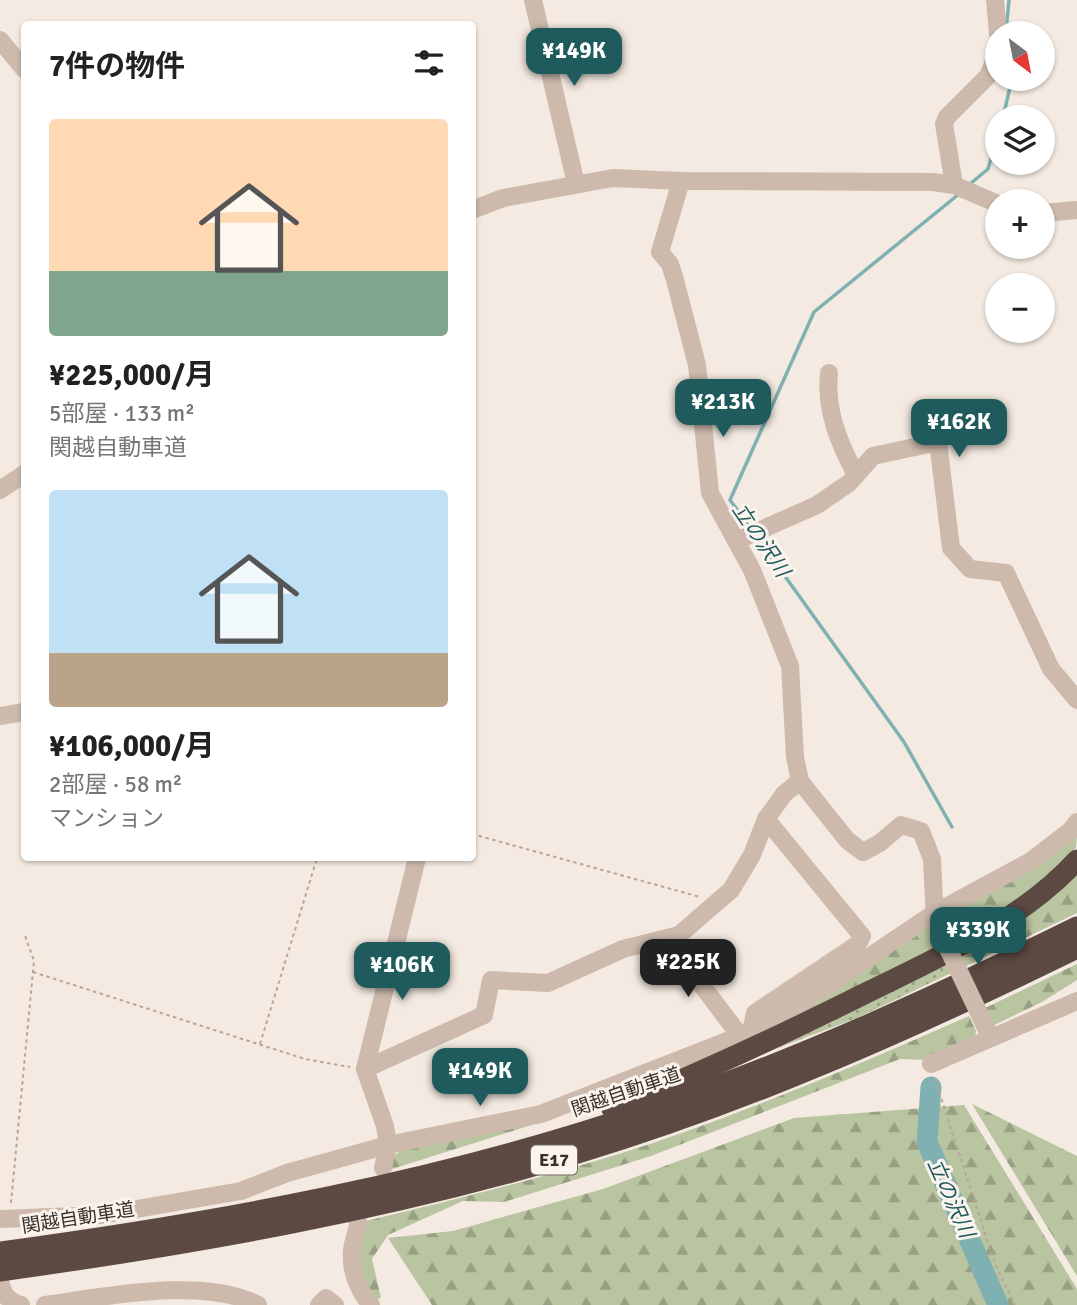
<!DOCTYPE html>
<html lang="ja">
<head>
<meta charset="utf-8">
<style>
  body { margin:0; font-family:Signika,"Noto Sans JP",sans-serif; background:#f6f6f6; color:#222; height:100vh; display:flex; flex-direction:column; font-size:26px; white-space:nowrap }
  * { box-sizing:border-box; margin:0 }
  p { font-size:23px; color:#767676 }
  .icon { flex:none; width:38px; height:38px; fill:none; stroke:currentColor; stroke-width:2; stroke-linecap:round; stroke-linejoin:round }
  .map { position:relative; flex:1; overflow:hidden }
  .details { position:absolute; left:21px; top:21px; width:455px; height:840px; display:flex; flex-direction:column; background:#fff; border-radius:7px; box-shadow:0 2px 5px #0004 }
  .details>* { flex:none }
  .needle { width:46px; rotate:148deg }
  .fabs { position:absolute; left:985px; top:21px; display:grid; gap:14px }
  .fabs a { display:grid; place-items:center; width:70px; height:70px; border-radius:50%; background:#fff; box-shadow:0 2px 5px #0004; font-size:35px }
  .price { position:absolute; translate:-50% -60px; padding:0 16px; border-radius:14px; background:#1f5b5d; color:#fff; font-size:23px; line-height:46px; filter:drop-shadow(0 2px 4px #0008) }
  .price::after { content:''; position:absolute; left:50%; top:42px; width:21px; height:16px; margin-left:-10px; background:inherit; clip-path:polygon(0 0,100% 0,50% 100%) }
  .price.active { background:#222; color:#fff }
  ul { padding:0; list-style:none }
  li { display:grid; align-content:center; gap:14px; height:371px; padding:0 28px }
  li span { display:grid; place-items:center; height:217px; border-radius:7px; color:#555 }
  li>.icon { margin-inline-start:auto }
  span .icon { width:126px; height:126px; fill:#fffc; stroke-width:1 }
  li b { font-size:30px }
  h2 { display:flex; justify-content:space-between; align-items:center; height:84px; padding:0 28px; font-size:30px }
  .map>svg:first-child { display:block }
  .grass { fill:url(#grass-dots) }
  .forest { fill:url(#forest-firs) }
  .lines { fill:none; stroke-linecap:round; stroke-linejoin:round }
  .stream { stroke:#7fb1b2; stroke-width:3.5 }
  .river { stroke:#7fb1b2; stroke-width:21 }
  .path { stroke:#b9a496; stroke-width:2; stroke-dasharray:3.5 3.5; stroke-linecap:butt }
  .minor { stroke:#cdbaac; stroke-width:18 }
  .highway { stroke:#5c4942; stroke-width:21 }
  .minor-bridge { stroke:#cdbaac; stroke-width:18 }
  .labels { text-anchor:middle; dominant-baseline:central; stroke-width:6; stroke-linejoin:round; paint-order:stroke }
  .shield { fill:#fbf4ee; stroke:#756a66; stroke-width:2 }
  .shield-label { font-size:18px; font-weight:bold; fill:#3b2f2b }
  .street-label { font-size:19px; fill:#3b2f2b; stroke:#fbf4ee }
  .water-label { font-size:21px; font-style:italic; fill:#1f5b5d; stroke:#fbf4ee }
</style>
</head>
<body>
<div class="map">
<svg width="1077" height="1305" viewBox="0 0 1077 1305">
  <defs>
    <pattern id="grass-dots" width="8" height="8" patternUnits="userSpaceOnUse" patternTransform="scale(1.75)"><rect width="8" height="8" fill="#b9c4a0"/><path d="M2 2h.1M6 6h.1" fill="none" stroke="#98a083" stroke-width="1.8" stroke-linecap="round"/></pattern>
    <pattern id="forest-firs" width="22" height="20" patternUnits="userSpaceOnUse" patternTransform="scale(1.75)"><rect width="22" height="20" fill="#b9c4a0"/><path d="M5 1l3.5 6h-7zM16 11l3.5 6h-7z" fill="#98a083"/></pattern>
  </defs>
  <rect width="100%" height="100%" fill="#f4eae1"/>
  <polygon class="grass" points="945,963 951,973 857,1018 725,1068"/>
  <g class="forest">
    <path d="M1077,825c0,7 0,16 -1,22 -18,35 -89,73 -122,92l-13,-21z"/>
    <polygon points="1077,874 1077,913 964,967 959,957 1048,901"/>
    <polygon points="928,926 939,947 787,1021"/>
    <polygon points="1077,964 1077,980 1042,1002 992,1026 983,1009"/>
    <path d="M969,1016l7,15 -1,6 -49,23 -26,-1 -249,97 -147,46 -41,-1 -75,34 -16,24 9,39 -5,1c-20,-31 -18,-43 -10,-78 96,-23 193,-47 287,-78 108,-37 212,-81 316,-127z"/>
    <polygon points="972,1104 1077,1156 1077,1276"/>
    <polygon points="964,1105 1077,1289 1077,1305 432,1305 388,1238 453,1231 603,1189 794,1118"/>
    <polygon points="544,1121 389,1170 394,1156 402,1150"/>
  </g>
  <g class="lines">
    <g class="stream">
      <polyline points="1006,31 1009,0"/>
      <polyline points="1003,117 1012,79"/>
      <polyline points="970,184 988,169 998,135"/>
      <polyline points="750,527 730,500 814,312 959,194"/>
      <polyline points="756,536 904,742 952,827"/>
    </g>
    <polyline class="river" points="931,1087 927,1142 998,1305"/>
    <g class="path">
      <polyline points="472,834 700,897"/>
      <polyline points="33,972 305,1059 350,1067"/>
      <polyline points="260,1044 317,858"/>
      <polyline points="935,1079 995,1264 1015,1305"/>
      <polyline points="11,1203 34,961 24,933"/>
    </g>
    <g class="minor">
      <polyline points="533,0 576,184"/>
      <polyline points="995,0 998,34"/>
      <polyline points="0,40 24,69"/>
      <polyline points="681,181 660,252 670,264 675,280 697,365 710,493 752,570 790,666 795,757 800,781 847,840 863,852 880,843 901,825 921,831 932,859 935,921"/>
      <polyline points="954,185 944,124 947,117 988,76 998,52"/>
      <polyline points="472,210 503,198 613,178 681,181 933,182 954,185 998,204"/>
      <polyline points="1043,213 1077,210"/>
      <path d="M829,373c-4,37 10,70 27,102"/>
      <polyline points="0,490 24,474"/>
      <polyline points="736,541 817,505 849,483 873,456 938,442 951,548 970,569 1006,573 1051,669 1077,700"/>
      <polyline points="0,716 24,712"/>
      <polyline points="667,939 740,1036"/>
      <polyline points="751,1031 755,1013 858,944 862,936 766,819"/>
      <polyline points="931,1064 1077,1001"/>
      <polyline points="365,1069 484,1015 491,980 548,983 623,949 679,935 731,890 752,855 766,819 784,794 800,781"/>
      <polyline points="383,1168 388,1145 385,1126 365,1069 417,858"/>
      <polyline points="0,1219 102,1215 241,1191 287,1173 388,1145 541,1114 740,1036 795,1007 933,914 1031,861 1070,831 1077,822"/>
      <path d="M358,1221c0,10 -5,19 -6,29 -2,20 6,40 19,55"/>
      <path d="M0,1279c2,14 7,22 21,26"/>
      <path d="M45,1305c58,-8 160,-29 213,0"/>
      <polyline points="319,1305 326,1298 335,1305"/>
    </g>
    <g class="highway">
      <path d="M612,1109c87,-35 172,-75 256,-117 73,-36 153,-71 209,-132"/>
      <path d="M0,1252c221,-30 442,-70 654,-143 145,-50 285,-114 423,-182"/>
      <path d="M0,1271c195,-27 389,-61 578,-118 172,-52 338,-126 499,-205"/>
    </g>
    <polyline class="minor-bridge" points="935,921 987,1030"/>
  </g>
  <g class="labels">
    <rect class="shield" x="531" y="1145.5" width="46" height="29" rx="5"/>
    <g class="shield-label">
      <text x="554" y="1160">E17</text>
    </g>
    <g class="street-label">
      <text transform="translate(626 1092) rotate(-19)">関越自動車道</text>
      <text transform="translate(78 1218) rotate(-9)">関越自動車道</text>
    </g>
    <g class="water-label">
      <text transform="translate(761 540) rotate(56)">立の沢川</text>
      <text transform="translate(951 1198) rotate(66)">立の沢川</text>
    </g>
  </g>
</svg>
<div class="fabs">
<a><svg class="needle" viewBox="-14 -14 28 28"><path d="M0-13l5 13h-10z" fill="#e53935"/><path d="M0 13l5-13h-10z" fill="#767676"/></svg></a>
<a><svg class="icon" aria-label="layers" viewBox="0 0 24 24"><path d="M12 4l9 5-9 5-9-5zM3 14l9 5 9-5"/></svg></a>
<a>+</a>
<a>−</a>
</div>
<b class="price" style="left:574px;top:88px">¥149K</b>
<b class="price" style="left:723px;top:439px">¥213K</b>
<b class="price" style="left:959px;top:459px">¥162K</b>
<b class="price" style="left:978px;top:967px">¥339K</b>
<b class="price active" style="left:688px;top:999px">¥225K</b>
<b class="price" style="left:402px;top:1002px">¥106K</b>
<b class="price" style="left:480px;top:1108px">¥149K</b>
<section class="details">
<h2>7件の物件<svg class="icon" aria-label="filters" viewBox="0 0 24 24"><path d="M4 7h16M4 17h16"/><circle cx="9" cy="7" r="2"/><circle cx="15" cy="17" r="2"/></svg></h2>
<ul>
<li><span style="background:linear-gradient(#ffd9b3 70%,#7fa58c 0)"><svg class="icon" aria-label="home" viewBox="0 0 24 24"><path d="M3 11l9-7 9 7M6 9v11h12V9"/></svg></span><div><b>¥225,000/月</b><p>5部屋 · 133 m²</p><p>関越自動車道</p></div></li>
<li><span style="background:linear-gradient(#bfe0f5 75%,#b9a48a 0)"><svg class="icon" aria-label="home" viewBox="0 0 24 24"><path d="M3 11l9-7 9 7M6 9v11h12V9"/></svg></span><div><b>¥106,000/月</b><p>2部屋 · 58 m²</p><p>マンション</p></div></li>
</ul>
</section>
</div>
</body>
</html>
